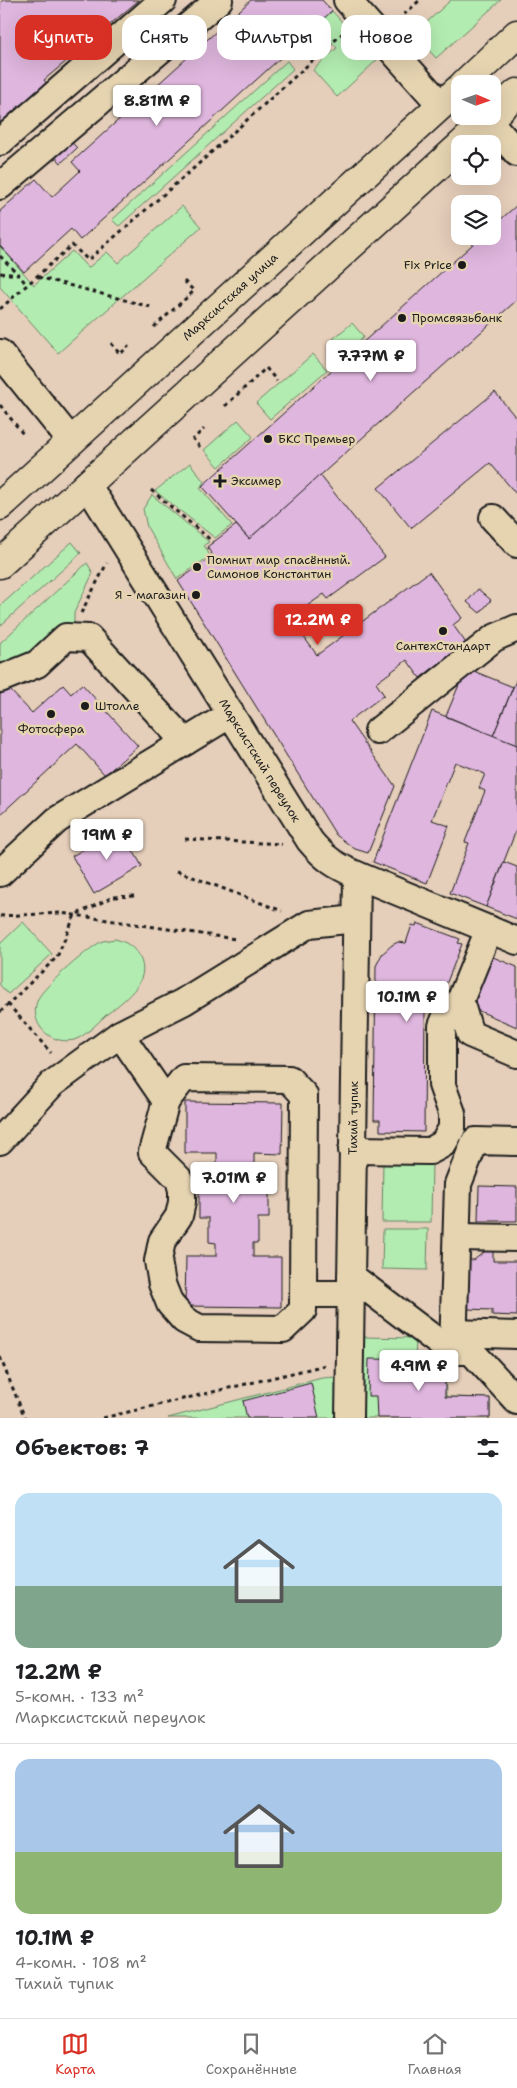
<!DOCTYPE html>
<html lang="ru">
<head>
<meta charset="utf-8">
<style>
  body { margin:0; font-family:"Shantell Sans",sans-serif; background:#f6f6f6; color:#202124; height:100vh; display:flex; flex-direction:column; font-size:19px; white-space:nowrap }
  * { box-sizing:border-box; margin:0 }
  p { font-size:16px; color:#757577 }
  .icon { flex:none; width:28px; height:28px; fill:none; stroke:currentColor; stroke-width:2; stroke-linecap:round; stroke-linejoin:round }
  .map { position:relative; height:1418px; overflow:hidden }
  .details { display:flex; flex-direction:column; background:#fff; flex:1 }
  .details>* { flex:none }
  .hud { position:absolute; left:15px; top:15px; width:488px; height:45px; display:flex; gap:10px }
  .needle { width:32px; rotate:92deg }
  .tools { position:absolute; left:451px; top:75px; display:grid; gap:10px }
  .tools a { display:grid; place-items:center; width:50px; height:50px; border-radius:10px; background:#fff; box-shadow:0 5px 20px #0002; font-size:25px }
  .price { position:absolute; translate:-50% -42px; padding:0 11px; border-radius:5px; background:#fff; color:#222; font-size:16px; line-height:32px; filter:drop-shadow(0 1px 2px #0008) }
  .price::after { content:''; position:absolute; left:50%; top:30px; width:15px; height:11px; margin-left:-8px; background:inherit; clip-path:polygon(0 0,100% 0,50% 100%) }
  .price.current { background:#d93025; color:#fff }
  ul { padding:0; list-style:none }
  li { display:grid; align-content:center; gap:10px; height:265px; padding:0 15px }
  li+li { border-top:1px solid #e0e0e0 }
  li span { display:grid; place-items:center; height:155px; border-radius:15px; color:#555 }
  li>.icon { margin-inline-start:auto }
  span .icon { width:90px; height:90px; fill:#fffc; stroke-width:1 }
  li b { font-size:21px }
  h2 { display:flex; justify-content:space-between; align-items:center; height:60px; padding:0 15px; font-size:21px }
  .chip { padding:0 18px; border-radius:15px; background:#fff; box-shadow:0 5px 20px #0002; font-size:18px; line-height:45px }
  .chip.current { background:#d93025; color:#fff }
  .dock { display:flex; justify-content:space-around; align-items:center; height:70px; border-top:1px solid #e0e0e0; background:#fff; font-size:14px; color:#757577 }
  .dock a { display:grid; justify-items:center; gap:2px }
  .dock .current { color:#d93025 }
  .map>svg:first-child { display:block }
  .green { fill:#b3ecb0; stroke:#688466 }
  .building { fill:#dfb6de; stroke:#1c1c1c }
  .lines { fill:none; stroke-linecap:round; stroke-linejoin:round }
  .minor-casing { stroke:#1c1c1c; stroke-width:30 }
  .major-casing { stroke:#1c1c1c; stroke-width:31 }
  .path { stroke:#1c1c1c; stroke-width:3; stroke-dasharray:4 4; stroke-linecap:butt }
  .minor { stroke:#e6d4b1; stroke-width:26 }
  .major { stroke:#e6d4b1; stroke-width:28 }
  .poi-dot { fill:#1c1c1c; stroke:#e6d4b1; stroke-width:2 }
  .labels { text-anchor:middle; dominant-baseline:central; stroke-width:5; stroke-linejoin:round; paint-order:stroke }
  .poi-label { font-size:12px; fill:#1c1c1c; stroke:#e6d4b1; text-anchor:start }
  .street-label { font-size:12px; fill:#1c1c1c; stroke:#e6d4b1 }
</style>
</head>
<body>
<div class="map">
<svg width="517" height="1418" viewBox="0 0 517 1418">
  <rect width="100%" height="100%" fill="#e5ceba"/>
  <filter id="ink" filterUnits="userSpaceOnUse"><feTurbulence type="fractalNoise" baseFrequency=".02" numOctaves="2"/><feDisplacementMap in="SourceGraphic" scale="10" xChannelSelector="R" yChannelSelector="G"/><feConvolveMatrix kernelMatrix="1 2 1 2 8 2 1 2 1" color-interpolation-filters="sRGB"/></filter>
  <g filter="url(#ink)">
    <g class="green">
      <polygon points="451,0 501,0 436,58 414,34"/>
      <polygon points="332,11 377,60 337,97 313,70 337,48 317,24"/>
      <polygon points="287,61 293,69 119,226 112,220"/>
      <polygon points="182,206 201,227 58,353 0,287 0,246 34,285 72,251 88,268 107,252 118,263"/>
      <polygon points="352,323 364,337 340,357 328,343"/>
      <polygon points="313,354 327,370 270,419 256,403"/>
      <polygon points="238,420 253,437 219,467 204,450"/>
      <polygon points="190,463 204,482 200,488 232,525 215,538 155,491"/>
      <polygon points="152,495 209,542 204,545 210,556 177,579 147,527 143,509"/>
      <polygon points="72,542 81,553 0,626 0,606"/>
      <polygon points="87,563 93,573 74,613 74,630 33,657 0,670 0,643"/>
      <polygon points="23,922 52,954 8,994 0,985 0,944"/>
      <path d="M115,939c11,3 18,7 24,17 15,26 -18,46 -34,60 -9,8 -19,20 -31,24 -4,1 -10,1 -15,0 -18,-5 -29,-23 -21,-41 4,-11 55,-55 65,-58 4,-1 8,-1 12,-2z"/>
      <polygon points="383,1160 432,1160 431,1222 382,1222"/>
      <polygon points="383,1229 428,1229 427,1270 382,1269"/>
      <polygon points="362,1337 416,1338 415,1360 445,1360 446,1397 490,1398 490,1418 168,1418 322,1378 362,1375"/>
    </g>
    <g class="building">
      <polygon points="3,0 139,0 44,80 49,86 0,128 0,3"/>
      <polygon points="251,0 322,0 332,11 80,240 71,229 24,272 0,246 0,211 36,179 52,197 80,171 72,162"/>
      <polygon points="66,136 77,148 61,163 50,151"/>
      <polygon points="517,205 517,300 249,539 202,486 482,236 492,236 492,227"/>
      <polygon points="495,392 517,419 517,495 490,463 411,528 378,488"/>
      <polygon points="320,475 385,557 328,599 324,594 290,618 317,655 429,572 462,618 453,625 466,643 420,678 407,660 376,683 384,695 349,721 395,786 368,853 355,849 336,835 178,581 213,556 207,547 236,525 249,539"/>
      <polygon points="478,589 491,600 480,613 467,602"/>
      <polygon points="466,668 513,687 493,736 446,716"/>
      <polygon points="517,678 517,745 493,736"/>
      <polygon points="82,684 138,746 105,775 77,744 0,815 0,695 8,688 32,713 63,685 71,694"/>
      <polygon points="432,711 517,745 517,828 486,907 450,893 469,843 465,842 485,791 479,788 485,774 455,762 432,820 449,826 427,883 373,862"/>
      <polygon points="120,828 142,866 94,894 72,856"/>
      <polygon points="504,862 517,867 517,919 486,907"/>
      <polygon points="417,923 460,939 458,943 462,944 436,1010 425,1006 424,1132 380,1131 380,1120 374,1120 376,966 382,954 392,945 398,942 406,943 412,925 416,926"/>
      <polygon points="493,957 517,967 517,1027 472,1008"/>
      <polygon points="185,1102 283,1103 282,1154 254,1153 254,1168 258,1168 258,1191 269,1191 269,1218 258,1218 258,1243 253,1243 253,1257 281,1257 281,1307 185,1306 186,1256 216,1256 216,1243 209,1242 209,1218 199,1218 199,1191 209,1191 209,1168 217,1168 217,1153 185,1153"/>
      <polygon points="479,1186 517,1187 517,1221 478,1221"/>
      <polygon points="493,1245 493,1261 517,1261 517,1316 492,1315 492,1310 467,1309 468,1260 474,1260"/>
      <polygon points="369,1359 445,1360 445,1397 490,1398 490,1418 377,1418 376,1396 368,1396"/>
      <polygon points="311,1383 319,1418 247,1418 243,1401"/>
    </g>
    <g class="lines">
      <defs>
        <g id="minor">
          <polyline points="347,0 441,105"/>
          <polyline points="488,120 517,153"/>
          <polyline points="0,142 163,0"/>
          <polyline points="0,186 219,0"/>
          <polyline points="0,353 71,441"/>
          <path id="s1" d="M87,484l223,357c15,18 26,25 47,34l160,66"/>
          <polyline points="493,518 517,544"/>
          <polyline points="0,679 37,664 66,637 89,638 185,742 231,714"/>
          <polyline points="378,731 494,638 517,628"/>
          <polyline points="0,873 57,820 185,742"/>
          <polyline points="460,1001 470,1034 517,1054"/>
          <polyline points="120,1034 166,1101"/>
          <polyline points="0,1141 52,1084 120,1034 183,1002 309,924 356,919"/>
          <polyline points="352,1150 430,1151 443,1144 452,1128 452,1113 442,1085 442,1026 447,1014 460,1001 489,929"/>
          <polyline points="457,1237 517,1238"/>
          <polyline points="351,1276 450,1351 471,1351 517,1401"/>
          <polyline points="303,1294 303,1310 283,1329 199,1328 184,1320 170,1304 162,1284 158,1261 162,1241 179,1216 182,1202 182,1190 179,1179 152,1152 166,1101 184,1078 289,1079 304,1095 303,1294 350,1294"/>
          <polyline points="454,1333 517,1335"/>
          <polyline points="453,1351 458,1184 475,1141 517,1142"/>
          <path id="s2" d="M349,1418l8,-543"/>
        </g>
        <g id="major">
          <polyline points="464,84 517,34"/>
          <polyline points="462,144 517,93"/>
          <path id="s3" d="M0,506l460,-418"/>
          <polyline points="0,564 460,146"/>
        </g>
      </defs>
      <use href="#minor" class="minor-casing"/>
      <use href="#major" class="major-casing"/>
      <g class="path">
        <polyline points="398,20 420,0"/>
        <polyline points="0,256 19,275"/>
        <polyline points="0,273 19,275 27,285"/>
        <polyline points="38,277 151,307"/>
        <polyline points="0,309 72,245 88,260 194,168 343,33"/>
        <polyline points="154,327 194,291 182,279"/>
        <polyline points="111,343 120,354 129,346"/>
        <polyline points="0,405 23,434"/>
        <polyline points="225,406 266,368 277,381"/>
        <polyline points="200,447 193,439 204,429"/>
        <polyline points="151,490 213,542"/>
        <polyline points="81,613 107,563"/>
        <polyline points="185,839 282,844"/>
        <polyline points="177,871 282,911"/>
        <polyline points="0,916 61,913 235,939"/>
        <polyline points="8,1004 51,1053"/>
        <polyline points="0,1012 57,957 75,915 113,897 135,896"/>
        <polyline points="0,1357 25,1418"/>
        <polyline points="103,1418 326,1365"/>
      </g>
      <use href="#minor" class="minor"/>
      <use href="#major" class="major"/>
    </g>
  </g>
  <g class="poi-dot">
    <circle cx="462" cy="265" r="5"/>
    <circle cx="402" cy="318" r="5"/>
    <circle cx="268" cy="439" r="5"/>
    <path d="M217.5 473.5h5v5h5v5h-5v5h-5v-5h-5v-5h5z"/>
    <circle cx="197" cy="567" r="5"/>
    <circle cx="196" cy="595" r="5"/>
    <circle cx="443" cy="631" r="5"/>
    <circle cx="85" cy="706" r="5"/>
    <circle cx="51" cy="714" r="5"/>
  </g>
  <g class="labels">
    <g class="poi-label">
      <text x="452" y="265" text-anchor="end">Fix Price</text>
      <text x="412" y="318">Промсвязьбанк</text>
      <text x="278" y="439">БКС Премьер</text>
      <text x="231" y="481">Эксимер</text>
      <text x="207" y="560">Помнит мир спасённый.<tspan x="207" dy="14">Симонов Константин</tspan></text>
      <text x="186" y="595" text-anchor="end">Я - магазин</text>
      <text x="443" y="646" text-anchor="middle">СантехСтандарт</text>
      <text x="95" y="706">Штолле</text>
      <text x="51" y="729" text-anchor="middle">Фотосфера</text>
    </g>
    <g class="street-label">
      <text stroke="none"><textPath href="#s3" startOffset="311">Марксистская улица</textPath></text>
      <text stroke="none"><textPath href="#s1" startOffset="326">Марксистский переулок</textPath></text>
      <text stroke="none"><textPath href="#s2" startOffset="300">Тихий тупик</textPath></text>
    </g>
  </g>
</svg>
<div class="tools">
<a><svg class="needle" viewBox="-14 -14 28 28"><path d="M0-13l5 13h-10z" fill="#e53935"/><path d="M0 13l5-13h-10z" fill="#757577"/></svg></a>
<a><svg class="icon" aria-label="locate" viewBox="0 0 24 24"><circle cx="12" cy="12" r="6"/><path d="M12 2v4M12 18v4M2 12h4M18 12h4"/></svg></a>
<a><svg class="icon" aria-label="layers" viewBox="0 0 24 24"><path d="M12 4l9 5-9 5-9-5zM3 14l9 5 9-5"/></svg></a>
</div>
<b class="price" style="left:157px;top:127px">8.81M ₽</b>
<b class="price" style="left:371px;top:382px">7.77M ₽</b>
<b class="price current" style="left:318px;top:646px">12.2M ₽</b>
<b class="price" style="left:107px;top:861px">19M ₽</b>
<b class="price" style="left:407px;top:1023px">10.1M ₽</b>
<b class="price" style="left:234px;top:1204px">7.01M ₽</b>
<b class="price" style="left:419px;top:1392px">4.9M ₽</b>
<div class="hud">
<a class="chip current">Купить</a>
<a class="chip">Снять</a>
<a class="chip">Фильтры</a>
<a class="chip">Новое</a>
</div>
</div>
<section class="details">
<h2>Объектов: 7<svg class="icon" aria-label="filters" viewBox="0 0 24 24"><path d="M4 7h16M4 17h16"/><circle cx="9" cy="7" r="2"/><circle cx="15" cy="17" r="2"/></svg></h2>
<ul>
<li><span style="background:linear-gradient(#bfe0f5 60%,#7fa58c 0)"><svg class="icon" aria-label="home" viewBox="0 0 24 24"><path d="M3 11l9-7 9 7M6 9v11h12V9"/></svg></span><div><b>12.2M ₽</b><p>5-комн. · 133 m²</p><p>Марксистский переулок</p></div></li>
<li><span style="background:linear-gradient(#a9c7e8 60%,#8fb573 0)"><svg class="icon" aria-label="home" viewBox="0 0 24 24"><path d="M3 11l9-7 9 7M6 9v11h12V9"/></svg></span><div><b>10.1M ₽</b><p>4-комн. · 108 m²</p><p>Тихий тупик</p></div></li>
</ul>
</section>
<nav class="dock">
<a class="current"><svg class="icon" aria-label="map" viewBox="0 0 24 24"><path d="M3 6l6-2 6 2 6-2v14l-6 2-6-2-6 2zM9 4v14M15 6v14"/></svg>Карта</a>
<a><svg class="icon" aria-label="saved" viewBox="0 0 24 24"><path d="M7 4h10v16l-5-4-5 4z"/></svg>Сохранённые</a>
<a><svg class="icon" aria-label="home" viewBox="0 0 24 24"><path d="M3 11l9-7 9 7M6 9v11h12V9"/></svg>Главная</a>
</nav>
</body>
</html>
